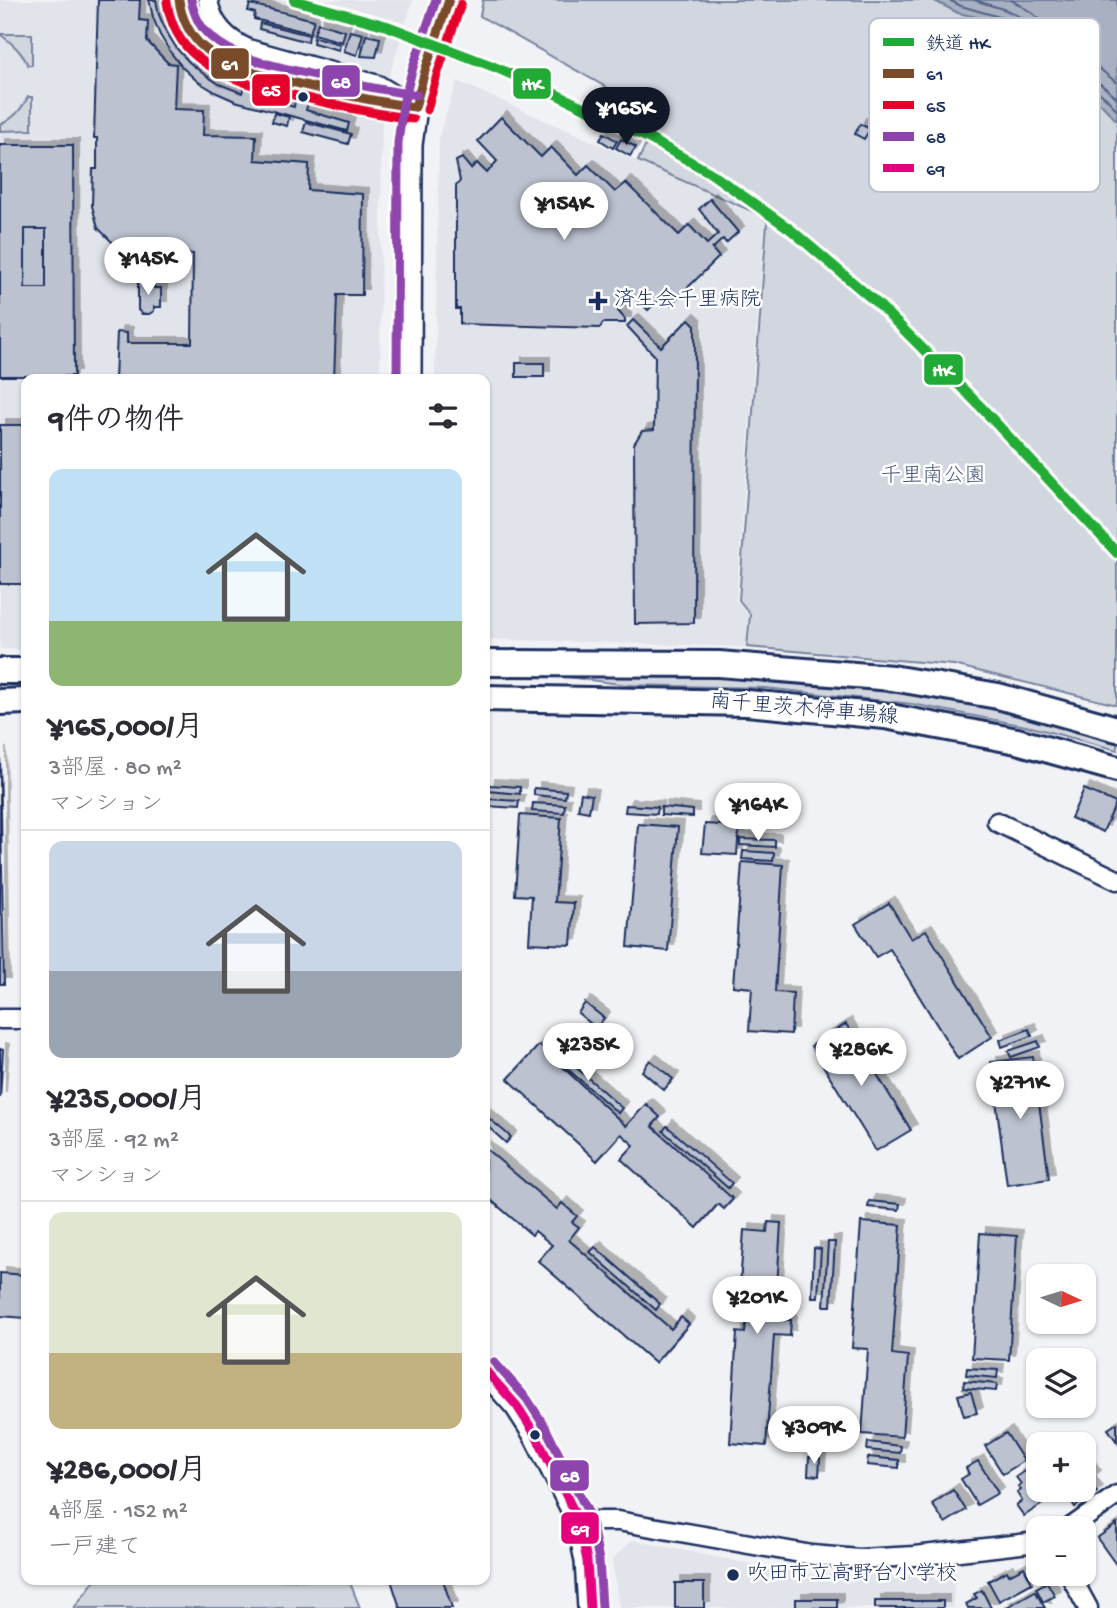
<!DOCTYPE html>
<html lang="ja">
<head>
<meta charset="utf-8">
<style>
  body { margin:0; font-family:"Gochi Hand","Klee One",sans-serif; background:#f2f2f3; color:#2b2b33; height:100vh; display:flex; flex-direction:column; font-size:26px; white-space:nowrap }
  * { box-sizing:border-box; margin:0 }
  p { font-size:23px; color:#7c7c81 }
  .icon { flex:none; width:38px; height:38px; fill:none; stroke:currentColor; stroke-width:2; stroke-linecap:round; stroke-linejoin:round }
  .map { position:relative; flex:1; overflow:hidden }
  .drawer { position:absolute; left:21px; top:374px; width:469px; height:1211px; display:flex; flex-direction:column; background:#fff; border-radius:14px; box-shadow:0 2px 5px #0004 }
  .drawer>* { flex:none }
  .needle { width:46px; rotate:94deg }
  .buttons { position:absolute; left:1026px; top:1264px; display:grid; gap:14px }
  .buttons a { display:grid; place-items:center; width:70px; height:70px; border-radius:14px; background:#fff; box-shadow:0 2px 5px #0004; font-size:35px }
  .price { position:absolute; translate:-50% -60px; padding:0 16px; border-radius:24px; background:#fff; color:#222; font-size:23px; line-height:46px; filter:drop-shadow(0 2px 4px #0008) }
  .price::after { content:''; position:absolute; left:50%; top:42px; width:21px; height:16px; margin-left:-10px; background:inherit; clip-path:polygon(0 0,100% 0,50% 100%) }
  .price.on { background:#111827; color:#fff }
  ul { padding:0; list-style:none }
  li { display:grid; align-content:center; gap:14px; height:371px; padding:0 28px }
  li+li { border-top:2px solid #e1e1e2 }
  li span { display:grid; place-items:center; height:217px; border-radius:14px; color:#555 }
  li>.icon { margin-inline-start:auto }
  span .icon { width:126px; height:126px; fill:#fffc; stroke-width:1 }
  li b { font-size:30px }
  h2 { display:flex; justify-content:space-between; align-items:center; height:84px; padding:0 28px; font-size:30px }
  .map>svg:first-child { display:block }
  .built { fill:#e1e4ea }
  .green { fill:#d2d6df; stroke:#76829e; stroke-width:2 }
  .water { fill:#a8b0c2; stroke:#707c9a; stroke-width:2 }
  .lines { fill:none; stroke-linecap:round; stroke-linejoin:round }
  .shore { stroke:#536386; stroke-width:2 }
  .building { fill:#bcc2d0; stroke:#1b2f5e; stroke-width:2; filter:url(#shadow) }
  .minor-casing { stroke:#1b2f5e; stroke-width:23 }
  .tertiary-casing { stroke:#1b2f5e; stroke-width:28 }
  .secondary-casing { stroke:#1b2f5e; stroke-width:30 }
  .minor { stroke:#fff; stroke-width:18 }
  .tertiary { stroke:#fff; stroke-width:23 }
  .secondary { stroke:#fff; stroke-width:24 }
  .bus-1-casing { stroke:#fff; stroke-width:14 }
  .bus-2-casing { stroke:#fff; stroke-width:14 }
  .bus-3-casing { stroke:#fff; stroke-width:14 }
  .bus-4-casing { stroke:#fff; stroke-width:14 }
  .bus-1 { stroke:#7a4b2a; stroke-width:9 }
  .bus-2 { stroke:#e4002b; stroke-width:9 }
  .bus-3 { stroke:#8e44ad; stroke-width:9 }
  .bus-4 { stroke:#e5007d; stroke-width:9 }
  .rail-1-casing { stroke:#fff; stroke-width:16 }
  .rail-1 { stroke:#21ab36; stroke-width:10 }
  .bus-dot { fill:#1b2f5e; stroke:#fff; stroke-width:2.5 }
  .labels { text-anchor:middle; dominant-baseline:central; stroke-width:5; stroke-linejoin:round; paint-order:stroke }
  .poi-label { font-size:21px; fill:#1b2f5e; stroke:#fff; text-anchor:start }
  .park-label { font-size:21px; fill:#49597e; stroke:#fff }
  .street-label { font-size:21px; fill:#1b2f5e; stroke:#fff }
  .key { fill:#fff; stroke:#bbc1cf; stroke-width:2 }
  .key-label { font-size:19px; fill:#1b2f5e }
  .line-badge { stroke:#fff; stroke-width:2.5 }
  .badge-label { font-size:19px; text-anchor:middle; font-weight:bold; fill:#fff }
</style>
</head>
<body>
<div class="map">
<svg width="1117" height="1608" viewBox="0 0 1117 1608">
  <defs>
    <filter id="shadow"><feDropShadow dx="6" dy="-6" stdDeviation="0" flood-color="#0004"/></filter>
  </defs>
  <rect width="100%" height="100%" fill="#f1f2f5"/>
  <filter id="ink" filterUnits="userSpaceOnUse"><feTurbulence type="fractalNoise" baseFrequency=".0143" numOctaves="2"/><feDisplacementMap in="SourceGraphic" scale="14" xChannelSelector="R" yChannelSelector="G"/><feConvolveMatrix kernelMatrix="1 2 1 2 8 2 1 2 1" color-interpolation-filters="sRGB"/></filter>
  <g filter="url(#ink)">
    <g class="built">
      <polygon points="0,0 413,0 382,99 380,380 26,380 26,649 0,649"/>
      <polygon points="457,81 753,213 765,223 736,600 748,614 746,647 485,639 485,380 435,380 439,135"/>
      <polygon points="632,1540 800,1574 903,1576 955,1570 953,1605 955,1608 619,1608 612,1560"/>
    </g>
    <g class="green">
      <polygon points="483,0 1117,0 1117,705 954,665 747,647 750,614 739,600 767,222 754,212 638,161 659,117 480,16"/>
      <path d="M200,3c4,23 16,35 33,51 -23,-10 -37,-27 -44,-50z"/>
      <path d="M0,34h32v31h-4c-7,-15 -17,-22 -28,-31z"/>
      <path d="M28,97h4v33l-32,1v-6c14,-7 21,-15 28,-28z"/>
      <path d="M553,675c96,1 192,1 288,10 93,9 186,30 276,57v8l-86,-23 -119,-23 -147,-16 -138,-3z"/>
      <polygon points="95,1580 349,1580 360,1608 74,1608"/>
    </g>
    <polygon class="water" points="933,0 1117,0 1117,121 1101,104 1015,32 1001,24 986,19 958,13"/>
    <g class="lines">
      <g class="shore">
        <polyline points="949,0 961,6 1003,18 1019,27 1106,98 1117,110"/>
        <polyline points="974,0 1006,10 1024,19 1117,98"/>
        <polyline points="1011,0 1031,12 1117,83"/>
      </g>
    </g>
    <g class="building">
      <polygon points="98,0 140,0 139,20 148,21 147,41 168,63 176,64 174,109 204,110 203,135 256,136 255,160 309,164 308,190 363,194 362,295 337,295 334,380 115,380 117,332 127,333 127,343 192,343 193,254 133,251 113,243 98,228 92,206 93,169 97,169 97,138 94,138"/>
      <polygon points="149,0 156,0 159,15 166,31 177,49 189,62 201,72 219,84 242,93 244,86 257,89 256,96 294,107 295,100 308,103 306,110 349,123 347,131 235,101 217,93 197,81 183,68 171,53 160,35 153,17"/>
      <polygon points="250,4 314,20 310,33 254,19 255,13 248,11"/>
      <polygon points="260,23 309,35 308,42 259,29"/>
      <polygon points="318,23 345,31 342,42 314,34"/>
      <polygon points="350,31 363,34 357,55 344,51"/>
      <polygon points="366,35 380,38 376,57 361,56"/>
      <polygon points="314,37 340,44 339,50 313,43"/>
      <polygon points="274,113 289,117 287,126 272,122"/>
      <polygon points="501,117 541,157 551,147 578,175 588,165 615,192 626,183 679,235 689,225 707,244 718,234 699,209 710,199 738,232 726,243 723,239 712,249 719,257 670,305 662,297 648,310 634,296 618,311 625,319 625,323 603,323 600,328 460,324 460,309 456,309 456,186 460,181 456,161 462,158 471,169 477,163 487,173 497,161 478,141"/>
      <polygon points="306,122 351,134 348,144 303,132"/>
      <polygon points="860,124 870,129 864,139 855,134"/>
      <polygon points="604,133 617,141 613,148 600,140"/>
      <polygon points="621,139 636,147 630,156 616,148"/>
      <polygon points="0,145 73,145 74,376 0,376"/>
      <rect x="25" y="229" width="21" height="59"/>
      <polygon points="142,279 150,279 154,283 154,288 161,288 161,307 154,307 154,311 149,314 142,314 138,310 138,283"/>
      <polygon points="689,319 695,325 694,623 635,624 634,444 642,431 654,430 655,356 627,326 633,320 661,347"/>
      <rect x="516" y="363" width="28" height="14"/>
      <rect x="53" y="376" width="17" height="4"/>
      <rect x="0" y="425" width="26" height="159"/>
      <polygon points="0,753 4,984 0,984"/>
      <polygon points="489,785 520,787 520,794 488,791"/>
      <polygon points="534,788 566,791 565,798 534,795"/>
      <polygon points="1084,789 1116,803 1103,832 1071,818"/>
      <polygon points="581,793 592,795 589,812 578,810"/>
      <polygon points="487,799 519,801 518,808 486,806"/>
      <polygon points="533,803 565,805 564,813 532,811"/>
      <polygon points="626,805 658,807 657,814 625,812"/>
      <polygon points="661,807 693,810 693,817 661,815"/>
      <polygon points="520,815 561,818 555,902 574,903 571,945 529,943 532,896 515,895"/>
      <polygon points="638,824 678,827 668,951 628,947"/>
      <polygon points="705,824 739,826 737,855 702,853"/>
      <polygon points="740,839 775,840 775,847 740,845"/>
      <polygon points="743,851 774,853 773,861 742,859"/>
      <polygon points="742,862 783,865 775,992 793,993 791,1034 749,1031 752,988 733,986"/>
      <polygon points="889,903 911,939 926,930 992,1037 958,1059 890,949 876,957 855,924"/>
      <polygon points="585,1003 604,1018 596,1028 578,1013"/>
      <polygon points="846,1024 911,1130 876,1151 811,1046"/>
      <polygon points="1029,1029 1032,1036 1002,1047 1000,1040"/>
      <polygon points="1038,1041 1040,1047 1011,1057 1008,1051"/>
      <polygon points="539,1045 626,1126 646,1104 660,1117 652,1126 733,1199 724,1209 718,1204 697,1228 621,1159 634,1145 621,1134 597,1161 508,1079"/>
      <polygon points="0,1049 3,1050 0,1098"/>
      <polygon points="560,1053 622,1108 618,1113 555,1058"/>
      <polygon points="1033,1057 1049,1179 1007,1185 991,1062"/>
      <polygon points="650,1060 673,1079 664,1090 642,1071"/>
      <polygon points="485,1115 511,1137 506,1143 485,1124"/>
      <polygon points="667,1126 732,1183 728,1188 663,1131"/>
      <polygon points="485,1148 557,1209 562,1203 577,1216 572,1222 579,1227 569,1240 671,1329 681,1317 689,1324 655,1363 538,1261 552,1245 535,1231 532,1235 485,1195"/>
      <polygon points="869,1201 900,1204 899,1210 868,1207"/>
      <polygon points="768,1222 781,1223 775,1319 791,1320 790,1336 774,1335 766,1446 730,1443 737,1332 745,1333 747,1313 738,1312 744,1230 767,1232"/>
      <polygon points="861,1222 901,1225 892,1354 908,1356 902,1437 862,1434 868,1349 852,1348"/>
      <polygon points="980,1233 1017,1236 1009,1360 972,1358"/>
      <polygon points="828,1242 835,1242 831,1306 824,1306"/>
      <polygon points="595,1247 660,1304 656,1310 590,1252"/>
      <polygon points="814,1248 821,1249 818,1297 812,1297"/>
      <polygon points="0,1273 26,1275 26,1318 0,1316"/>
      <polygon points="967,1368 998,1370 997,1378 966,1375"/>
      <polygon points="964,1381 997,1384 996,1391 963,1388"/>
      <polygon points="971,1392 977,1413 964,1416 958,1395"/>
      <polygon points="1117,1423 1117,1442 1108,1429"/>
      <polygon points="1006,1433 1024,1461 1003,1474 985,1446"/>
      <polygon points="868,1442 901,1446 900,1453 867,1450"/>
      <polygon points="809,1457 820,1458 819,1476 808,1475"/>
      <polygon points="868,1457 899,1460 899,1468 867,1465"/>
      <polygon points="1083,1460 1095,1476 1089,1481 1097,1492 1075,1507 1063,1489 1083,1489"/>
      <polygon points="978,1461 998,1493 977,1505 961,1479 969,1474 966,1468"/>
      <polygon points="1026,1470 1047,1501 1024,1516 1016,1505 1022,1501 1017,1493 1021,1490 1018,1486 1021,1484 1016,1477"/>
      <polygon points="953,1490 966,1510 945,1523 932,1504"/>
      <polygon points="1117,1524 1117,1566 1097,1538"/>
      <polygon points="1024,1567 1032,1583 999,1601 988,1581 1007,1571 1009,1575"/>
      <polygon points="391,1580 443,1580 452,1608 400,1608"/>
      <polygon points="1047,1582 1055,1596 1043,1602 1036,1588"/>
      <rect x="675" y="1583" width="29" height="25"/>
      <polygon points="982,1590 991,1608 968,1608 966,1604 977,1598 974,1594"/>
      <polygon points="1035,1591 1045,1608 1005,1608"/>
      <rect x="796" y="1599" width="41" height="9"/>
      <rect x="875" y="1601" width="68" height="7"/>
    </g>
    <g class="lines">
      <defs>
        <g id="minor">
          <path d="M179,0c1,17 12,36 24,47 27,22 64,29 96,37 38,9 77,18 116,23"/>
          <path d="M208,0c4,25 19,39 40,49l130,36 28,17"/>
          <polyline points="997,822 1117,880"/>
          <polyline points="0,1019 26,1019"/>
          <polyline points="579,1521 618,1521 812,1555 859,1559 915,1556 1038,1542"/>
          <polyline points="1070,1528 1117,1495"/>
          <polyline points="1069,1573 1088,1608"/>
        </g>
        <g id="tertiary">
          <polyline points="409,380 410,145 415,107 425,71 449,0"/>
          <polyline points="485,1370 517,1406 535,1434 579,1521 587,1561 590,1608"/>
        </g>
        <g id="secondary">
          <polyline points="485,663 719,664 892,678 998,696 1117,729"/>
          <polyline points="0,671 26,671"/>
          <polyline points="485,698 747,703 885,716 1017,741 1117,769"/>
          <polyline points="0,702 26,701"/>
        </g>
      </defs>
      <use href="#minor" class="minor-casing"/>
      <use href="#tertiary" class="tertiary-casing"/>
      <use href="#secondary" class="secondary-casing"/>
      <use href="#minor" class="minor"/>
      <use href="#tertiary" class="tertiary"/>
      <use href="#secondary" class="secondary"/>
      <defs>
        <g id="bus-1">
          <path d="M179,0c2,17 11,36 24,47 27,23 67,30 101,38 36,9 73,17 111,22"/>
          <polyline points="415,107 425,71 449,0"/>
        </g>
        <g id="bus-2">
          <path d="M167,2c3,21 13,42 30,55 29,24 69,32 105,40 37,9 74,17 111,22"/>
          <polyline points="427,110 437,75 461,4"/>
        </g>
        <g id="bus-3">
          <path d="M191,0c3,14 9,28 20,37 25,22 63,29 95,36 37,9 73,17 111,22"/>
          <polyline points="397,380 398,143 403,104 413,67 436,0"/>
          <polyline points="494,1362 527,1399 545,1427 590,1516 599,1560 602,1607"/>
        </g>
        <polyline id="bus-4" points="485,1370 517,1406 535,1434 579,1521 587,1561 590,1608"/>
      </defs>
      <use href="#bus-1" class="bus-1-casing"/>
      <use href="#bus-2" class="bus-2-casing"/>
      <use href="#bus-3" class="bus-3-casing"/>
      <use href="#bus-4" class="bus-4-casing"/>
      <use href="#bus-1" class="bus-1"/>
      <use href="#bus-2" class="bus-2"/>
      <use href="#bus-3" class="bus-3"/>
      <use href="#bus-4" class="bus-4"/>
      <defs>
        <polyline id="rail-1" points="294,0 387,26 492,66 547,90 648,138 709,172 790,229 878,304 981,407 1117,553"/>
      </defs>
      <use href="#rail-1" class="rail-1-casing"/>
      <use href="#rail-1" class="rail-1"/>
    </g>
  </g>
  <g class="bus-dot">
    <circle cx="303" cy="97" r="6"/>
    <path d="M594.5 290.5h7v7h7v7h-7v7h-7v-7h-7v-7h7z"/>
    <circle cx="535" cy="1435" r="6"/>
    <circle cx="733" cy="1575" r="7"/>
  </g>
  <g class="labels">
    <g class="poi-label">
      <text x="614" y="301">済生会千里病院</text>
      <text x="747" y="1575">吹田市立高野台小学校</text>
    </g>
    <g class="park-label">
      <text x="933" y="477">千里南公園</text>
    </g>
    <g class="street-label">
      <text transform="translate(804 711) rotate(5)">南千里茨木停車場線</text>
    </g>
  </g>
  <rect x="869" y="18" width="231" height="174" rx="10" class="key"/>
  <rect x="883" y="38" width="31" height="8" fill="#21ab36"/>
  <rect x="883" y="69" width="31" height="9" fill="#7a4b2a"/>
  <rect x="883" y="101" width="31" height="8" fill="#e4002b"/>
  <rect x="883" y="132" width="31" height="9" fill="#8e44ad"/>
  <rect x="883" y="164" width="31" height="8" fill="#e5007d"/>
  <g class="key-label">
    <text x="926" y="49">鉄道 HK</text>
    <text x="926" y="80">61</text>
    <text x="926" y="112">65</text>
    <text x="926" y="143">68</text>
    <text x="926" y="175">69</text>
  </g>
  <g class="line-badge">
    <rect x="210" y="47" width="40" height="33" rx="7" fill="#7a4b2a"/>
    <rect x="321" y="64" width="40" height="34" rx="7" fill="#8e44ad"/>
    <rect x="512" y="67" width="40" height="33" rx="7" fill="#21ab36"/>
    <rect x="251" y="73" width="40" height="34" rx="7" fill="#e4002b"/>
    <rect x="923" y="353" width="41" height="33" rx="7" fill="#21ab36"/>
    <rect x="549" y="1459" width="41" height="33" rx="7" fill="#8e44ad"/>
    <rect x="560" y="1511" width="40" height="34" rx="7" fill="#e5007d"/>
  </g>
  <g class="badge-label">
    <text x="230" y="70">61</text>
    <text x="341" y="88">68</text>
    <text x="532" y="90">HK</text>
    <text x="271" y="96">65</text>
    <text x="943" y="376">HK</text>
    <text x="570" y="1482">68</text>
    <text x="580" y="1535">69</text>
  </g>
</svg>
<div class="buttons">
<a><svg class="needle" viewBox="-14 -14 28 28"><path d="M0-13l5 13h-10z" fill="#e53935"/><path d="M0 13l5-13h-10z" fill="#7c7c81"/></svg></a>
<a><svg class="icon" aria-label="layers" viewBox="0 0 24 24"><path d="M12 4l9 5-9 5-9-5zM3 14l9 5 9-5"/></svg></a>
<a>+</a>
<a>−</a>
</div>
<b class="price on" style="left:626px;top:147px">¥165K</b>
<b class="price" style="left:564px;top:242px">¥154K</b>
<b class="price" style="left:148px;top:297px">¥145K</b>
<b class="price" style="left:758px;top:843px">¥164K</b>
<b class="price" style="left:588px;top:1083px">¥235K</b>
<b class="price" style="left:861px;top:1088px">¥286K</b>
<b class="price" style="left:1020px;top:1121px">¥271K</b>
<b class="price" style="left:757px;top:1336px">¥201K</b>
<b class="price" style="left:814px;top:1466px">¥309K</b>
<section class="drawer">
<h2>9件の物件<svg class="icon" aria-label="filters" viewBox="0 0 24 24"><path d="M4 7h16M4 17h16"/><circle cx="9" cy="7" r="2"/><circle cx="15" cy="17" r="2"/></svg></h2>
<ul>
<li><span style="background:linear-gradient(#bfe0f5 70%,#8fb573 0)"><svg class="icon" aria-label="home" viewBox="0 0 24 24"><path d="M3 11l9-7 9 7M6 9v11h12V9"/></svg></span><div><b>¥165,000/月</b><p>3部屋 · 80 m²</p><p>マンション</p></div></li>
<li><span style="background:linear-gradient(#c9d6e8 60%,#9aa5b1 0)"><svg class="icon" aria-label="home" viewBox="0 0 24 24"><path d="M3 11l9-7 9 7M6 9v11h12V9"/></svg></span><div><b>¥235,000/月</b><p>3部屋 · 92 m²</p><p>マンション</p></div></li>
<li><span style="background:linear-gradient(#dfe7d0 65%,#c2b280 0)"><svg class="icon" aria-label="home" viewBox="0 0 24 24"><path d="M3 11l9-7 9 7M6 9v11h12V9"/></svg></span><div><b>¥286,000/月</b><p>4部屋 · 152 m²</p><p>一戸建て</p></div></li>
</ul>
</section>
</div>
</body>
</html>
